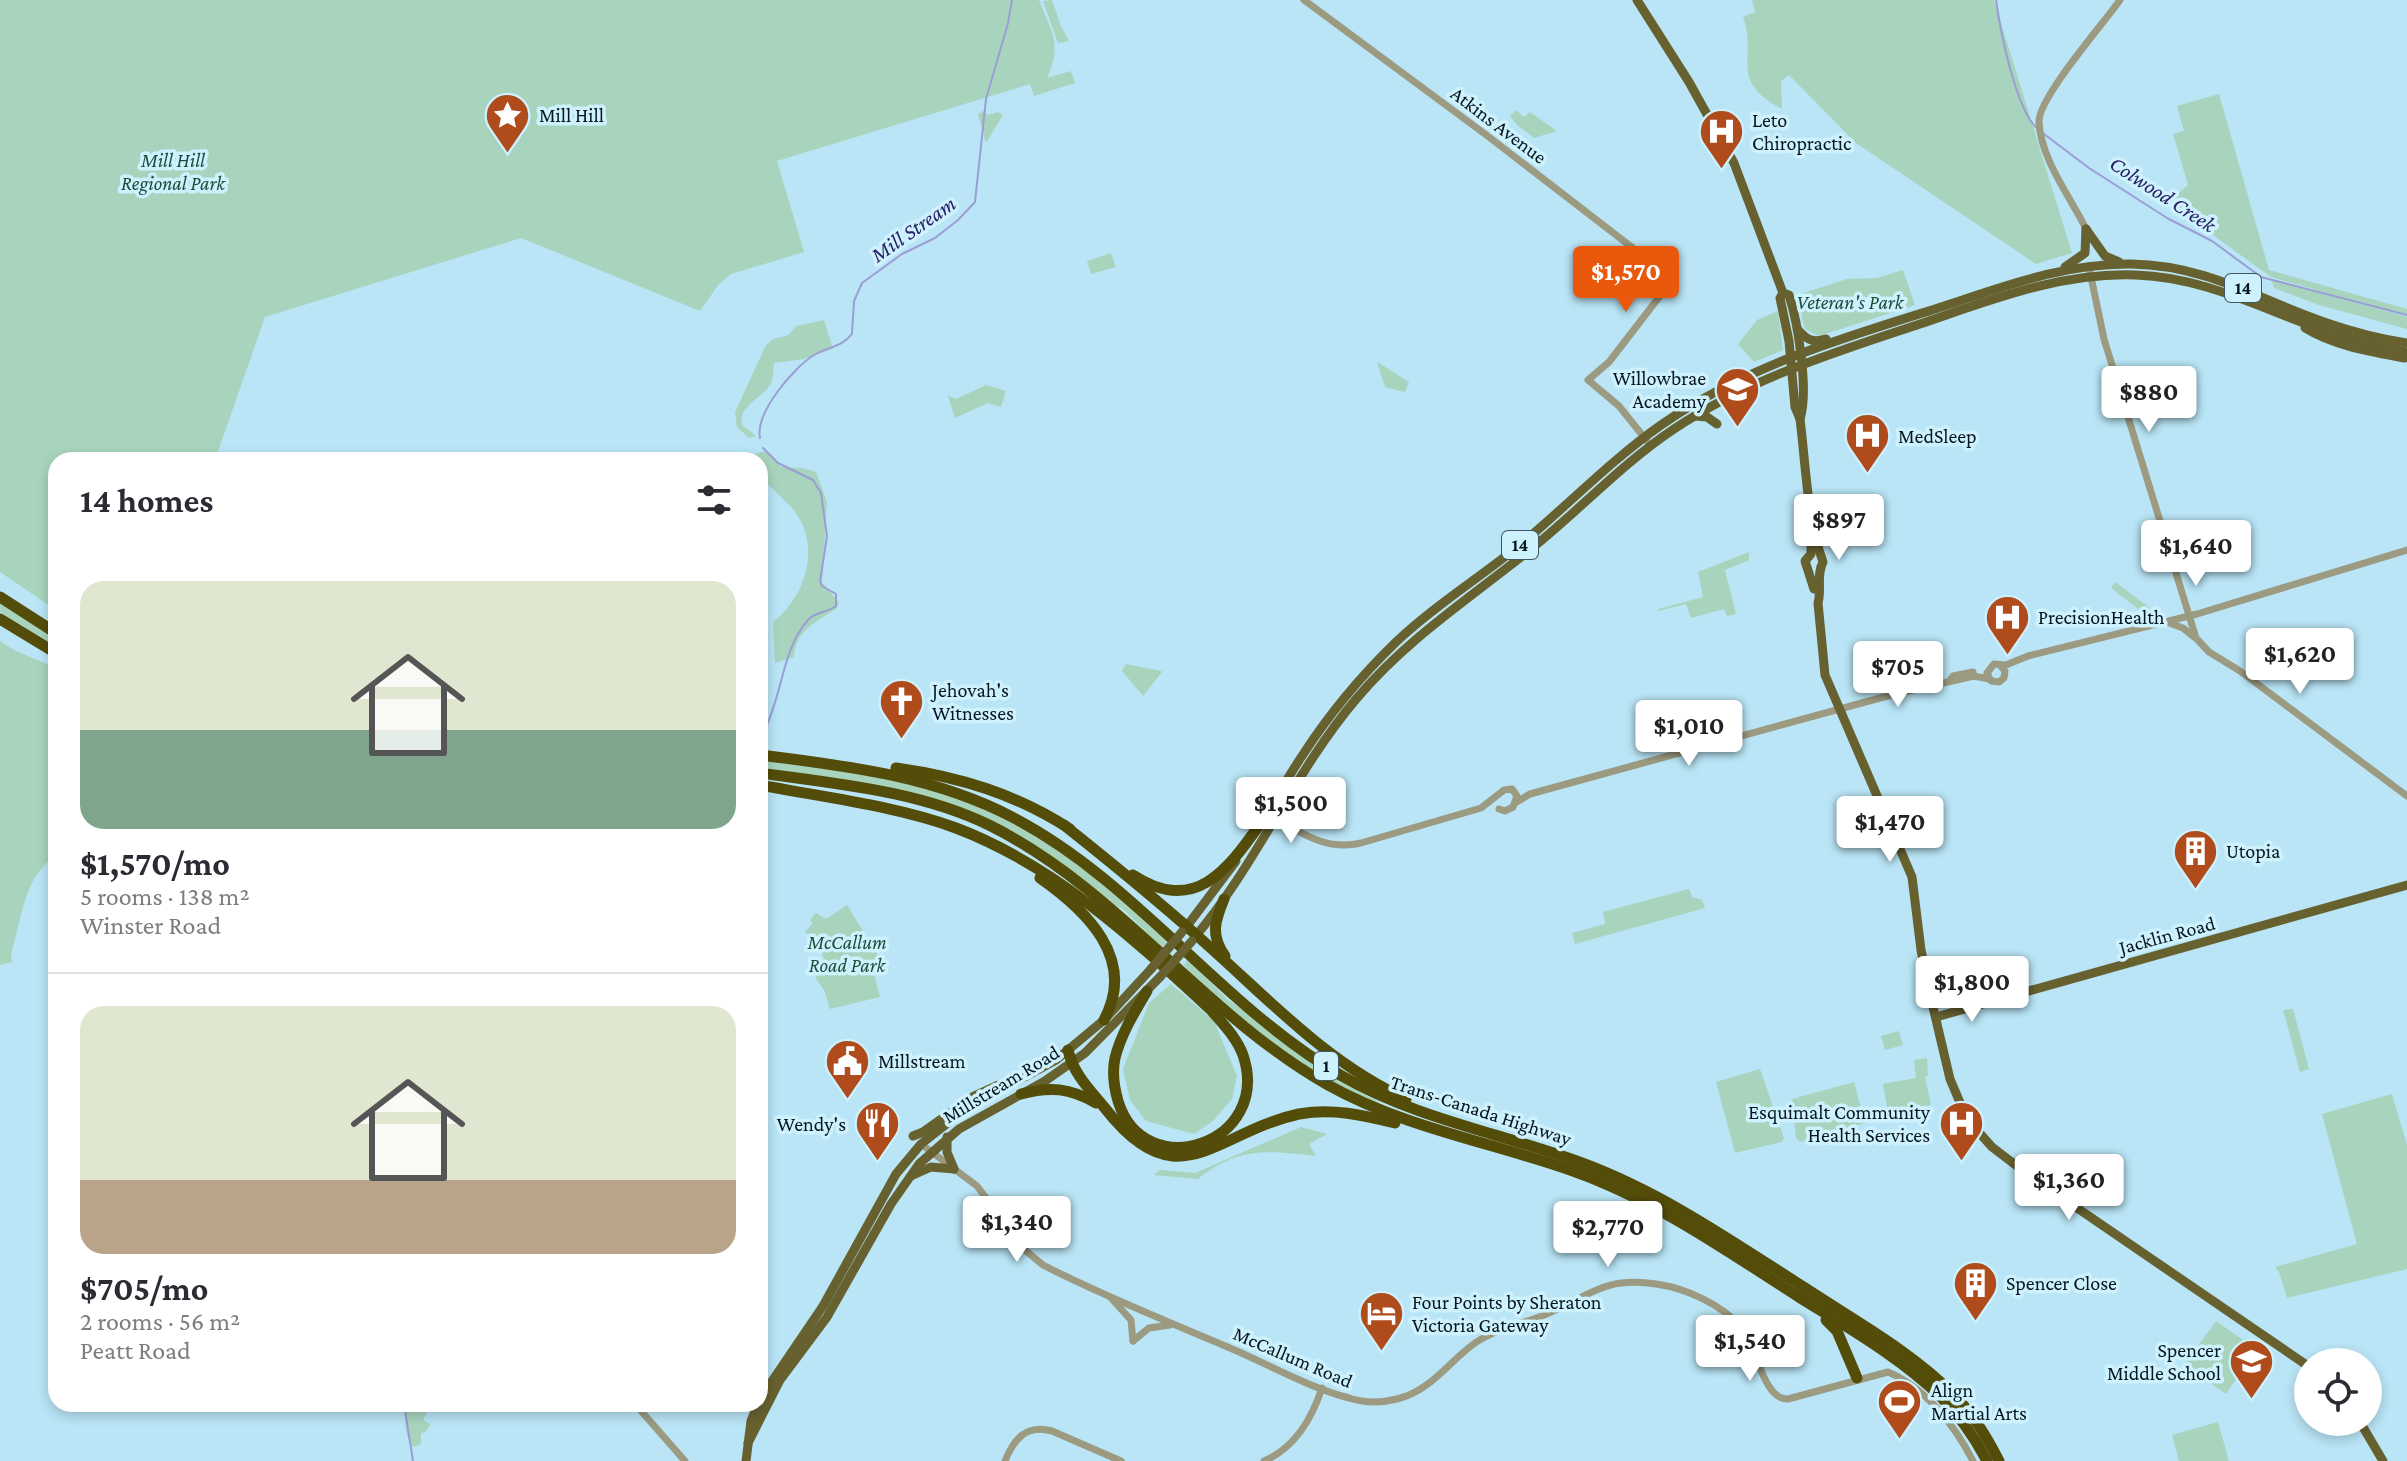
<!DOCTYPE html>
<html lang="en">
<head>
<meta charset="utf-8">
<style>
  body { margin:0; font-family:"Crimson Pro",serif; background:#f2f2f3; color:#2b2b33; height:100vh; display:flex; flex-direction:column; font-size:30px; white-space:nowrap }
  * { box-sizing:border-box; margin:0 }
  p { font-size:26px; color:#7c7c81 }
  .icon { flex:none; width:44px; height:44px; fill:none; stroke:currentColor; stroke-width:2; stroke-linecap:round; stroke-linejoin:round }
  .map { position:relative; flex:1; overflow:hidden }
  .drawer { position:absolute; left:48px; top:452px; width:720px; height:960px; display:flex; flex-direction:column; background:#fff; border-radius:24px; box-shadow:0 4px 12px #0003 }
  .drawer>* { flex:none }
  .tools { position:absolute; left:2294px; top:1348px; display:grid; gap:16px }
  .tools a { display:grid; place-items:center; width:88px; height:88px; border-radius:50%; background:#fff; box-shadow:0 4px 12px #0003; font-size:40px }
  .price { position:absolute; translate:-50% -68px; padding:0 18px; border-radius:8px; background:#fff; color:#222; font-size:26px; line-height:52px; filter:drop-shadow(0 2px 4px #0008) }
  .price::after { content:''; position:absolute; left:50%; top:48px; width:24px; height:18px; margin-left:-12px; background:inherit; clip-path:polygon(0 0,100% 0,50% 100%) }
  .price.on { background:#ea580c; color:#fff }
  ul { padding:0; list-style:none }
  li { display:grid; align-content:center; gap:16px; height:424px; padding:0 32px }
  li+li { border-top:2px solid #e1e1e2 }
  li span { display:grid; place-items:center; height:248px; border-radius:24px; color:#555 }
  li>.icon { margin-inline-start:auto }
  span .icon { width:144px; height:144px; fill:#fffc; stroke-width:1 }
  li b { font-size:34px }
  h2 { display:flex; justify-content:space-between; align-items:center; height:96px; padding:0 32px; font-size:34px }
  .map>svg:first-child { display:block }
  .green { fill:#a8d4bd }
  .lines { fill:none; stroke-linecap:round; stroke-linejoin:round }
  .stream { stroke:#9b9dd5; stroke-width:2 }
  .minor { stroke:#9c9a80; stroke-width:7 }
  .major { stroke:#676130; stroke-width:9 }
  .highway { stroke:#544d0a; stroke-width:11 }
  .major-bridge { stroke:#676130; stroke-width:9 }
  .labels { text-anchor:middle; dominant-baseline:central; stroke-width:7; stroke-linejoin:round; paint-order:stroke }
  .shield { fill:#cef1fe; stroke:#425860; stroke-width:2 }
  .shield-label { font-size:18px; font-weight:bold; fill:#06161c }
  .poi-label { font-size:20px; fill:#06161c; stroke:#cef1fe; text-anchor:start }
  .street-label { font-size:20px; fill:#06161c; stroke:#cef1fe }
  .park-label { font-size:20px; font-style:italic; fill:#1b4f39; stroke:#cef1fe }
  .water-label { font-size:22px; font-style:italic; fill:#292163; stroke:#cef1fe }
</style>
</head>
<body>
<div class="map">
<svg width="2407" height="1461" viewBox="0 0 2407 1461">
  <rect width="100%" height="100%" fill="#b9e5f6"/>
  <g class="green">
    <path d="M0,0h1039c12,32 24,43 8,78l24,-7 4,12 -41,13 -4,-12 -253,77 27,91 -73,22 -12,10 -19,27 -179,-73 -256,79 -50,143h-159v150l-56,-38z"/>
    <polygon points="1052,0 1061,26 1069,41 1058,43 1043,1"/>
    <path d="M1752,0h242l78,253 -36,11 -180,-121 -67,-68 -8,6 1,28c-55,-29 -24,-49 -39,-92l12,-5z"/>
    <polygon points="2219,94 2269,270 2407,309 2407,316 2271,277 2199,225 2195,212 2184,215 2167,204 2165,196 2180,192 2188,185 2173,134 2184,131 2177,106"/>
    <polygon points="1516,110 1524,117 1530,112 1557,131 1534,138 1517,125 1510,116"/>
    <polygon points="983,111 988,115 998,112 1003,115 986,143 978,114"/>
    <polygon points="1111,253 1116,267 1091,274 1087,261"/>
    <polygon points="1903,270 1915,305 1819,336 1805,329 1797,296 1800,294 1847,279 1877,278"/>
    <polygon points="2271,279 2407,317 2407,329 2319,305 2274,288"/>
    <polygon points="1778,311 1783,350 1754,362 1738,344 1757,320"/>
    <path d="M824,320l9,29 -29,10 -30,4c-1,7 0,14 -3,20 -8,16 -33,22 -29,42l14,11 -7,2 -12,-11 -2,-15 31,-67 7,-6 16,-4 7,-9z"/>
    <polygon points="1377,362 1409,382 1405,392 1385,387"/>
    <polygon points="986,385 1006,391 1001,407 988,403 955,418 948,396 956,399"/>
    <path d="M765,451l16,16 22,1 13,4 11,30 -5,80 17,21 -3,6c-20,13 -41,22 -42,48l-19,6 -2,-41c33,-26 48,-75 22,-110 -10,-14 -25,-23 -35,-37v-15h-7l2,-6z"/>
    <polygon points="1749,552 1749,560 1725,570 1736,614 1727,616 1724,609 1691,618 1686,604 1658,611 1659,609 1703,597 1698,572"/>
    <polygon points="2115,582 2150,608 2145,614 2111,588"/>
    <polygon points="0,602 56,638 56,646 0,612"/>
    <path d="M0,641l14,9 42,18v187c-33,23 -34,64 -45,99l1,8 -12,3z"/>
    <polygon points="1126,664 1161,671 1162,672 1143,696 1122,671"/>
    <path d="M760,760c79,11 158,19 231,51 67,29 123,82 176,130l-5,7 -38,-38 -13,-7 -81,-60 -165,-60 -105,-16z"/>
    <polygon points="1689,889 1692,897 1702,900 1705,908 1575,944 1572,933 1605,924 1603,912"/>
    <polygon points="847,905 881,960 871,963 880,997 830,1009 824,990 815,977 827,972 821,949 808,946 812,938 805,932 813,923 810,920 816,913 826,919"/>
    <polygon points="1188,960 1227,999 1351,1087 1381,1103 1366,1099 1326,1079 1268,1040 1195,978 1184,965"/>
    <polygon points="1171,984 1214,1021 1237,1076 1232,1099 1213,1121 1194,1134 1146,1121 1130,1100 1123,1069 1149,1003"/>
    <polygon points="2293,1009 2309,1069 2300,1072 2283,1010"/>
    <polygon points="1899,1031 1903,1045 1885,1050 1881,1036"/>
    <polygon points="1927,1058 1928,1076 1925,1077 1931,1105 1888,1114 1883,1084 1916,1078 1914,1060"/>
    <polygon points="1760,1069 1784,1138 1782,1142 1735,1153 1716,1082"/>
    <polygon points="1854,1082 1865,1123 1800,1142 1796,1138 1792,1099"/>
    <polygon points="2392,1094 2407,1145 2407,1269 2287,1298 2279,1272 2275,1267 2357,1244 2322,1114"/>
    <path d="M1301,1127l26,7 -18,10 7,12c-49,-5 -76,-10 -118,23l-45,-4 7,-5 35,3z"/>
    <polygon points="2216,1321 2256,1349 2226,1394 2188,1368 2187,1361"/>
    <path d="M409,1404h12l8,4 -6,12 7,4 -4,8 -5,1v11l-8,3c-9,-13 -10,-28 -4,-43z"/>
    <polygon points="2218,1422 2229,1461 2179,1461 2172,1435"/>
  </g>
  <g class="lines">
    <g class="stream">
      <path d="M1996,0c4,29 20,113 43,130"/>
      <polyline points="2044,134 2089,168 2167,218 2212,241 2261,277 2407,315"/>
      <path d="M760,438c-5,-25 33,-70 54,-83 13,-8 28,-8 38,-21l2,-33 8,-18 40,-29 33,-16 23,-18 17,-18 11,-103 22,-76 4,-23"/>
      <path d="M763,448l15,15 35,17 8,13 6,43 -7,46 2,4 14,8v12c-9,7 -20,5 -28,14 -26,29 -26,77 -44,111"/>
      <polyline points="404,1404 413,1461"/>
    </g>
    <g class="minor">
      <polyline points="1304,0 1489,137 1673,279 1609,362 1588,380 1619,406 1647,441"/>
      <path d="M2086,229c-16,-33 -45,-69 -47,-107 -1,-24 65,-99 81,-122"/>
      <polyline points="2090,272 2104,339 2196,638 2209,652 2240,671 2407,796"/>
      <polyline points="2167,622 2183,628 2194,637"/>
      <polyline points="2000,665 2005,671 2004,678 1999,682 1991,681 1987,673 1994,664 2006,665 2028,656 2197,614 2407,550"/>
      <polyline points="1950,680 1953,676 1973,672"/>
      <polyline points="1515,803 1530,794 1891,695 1974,676 1989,679"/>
      <path d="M1275,818c28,16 52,33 86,25l120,-35 23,-18 8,-1 5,7 -4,11 -8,4 -6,-2"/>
      <path d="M921,1144l56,42 49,65 17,14c62,32 129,58 194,86 36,16 74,37 112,47 15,5 32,5 48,1 34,-8 51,-37 78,-56 19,-13 45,-19 67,-27 46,-18 58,-40 114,-32 29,4 65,20 85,43 16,17 21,73 47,72l100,-27c38,16 67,54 85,89"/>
      <polyline points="1112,1299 1131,1320 1133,1341"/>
      <polyline points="1133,1341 1149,1328 1170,1325"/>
      <polyline points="635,1404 685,1461"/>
      <path d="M1005,1461c9,-22 21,-37 47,-30l69,30"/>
      <path d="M1264,1461c31,-13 48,-43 58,-73"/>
    </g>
    <g class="major">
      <path d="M1637,0l52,82 45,81 49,130 6,2c9,28 20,96 11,124"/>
      <polyline points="2086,229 2105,256 2119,262"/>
      <polyline points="2065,267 2085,253 2086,229"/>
      <path d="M1783,293l-3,5 9,43 6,66 5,12c6,48 7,99 23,143 -7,13 -1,27 -5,41l7,72 87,202 9,73 12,57 17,72 17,40 25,28 34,26 282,193"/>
      <path d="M2305,328c29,18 68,24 100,30"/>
      <path d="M1798,330c9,10 15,13 28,9"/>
      <polyline points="1695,416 1707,417 1717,424"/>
      <polyline points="1811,539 1811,554 1805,561 1814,589"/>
      <path d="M1257,829c16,-25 30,-51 47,-76 26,-40 57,-77 92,-111 38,-36 83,-64 124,-97 48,-40 90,-84 141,-120 82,-57 177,-86 271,-115 66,-21 129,-47 199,-46 76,1 128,36 196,59 26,9 53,16 80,20"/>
      <polyline points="1184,930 1236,861"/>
      <path d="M1194,938c63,-74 100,-166 163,-240 49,-58 110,-98 169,-145 51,-40 94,-88 148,-124 75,-50 161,-77 246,-105 71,-24 141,-52 216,-49 69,2 128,35 192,57 26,9 52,15 79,20"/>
      <polyline points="1936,1017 2407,885"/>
      <polyline points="913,1136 923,1132 974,1096 998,1085"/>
      <polyline points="947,1137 947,1152 954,1169"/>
      <polyline points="911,1176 931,1167 954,1169"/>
      <polyline points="760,1399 823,1306 896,1174 921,1144 967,1108 1056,1060 1104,1020 1151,969"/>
      <polyline points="2360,1422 2383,1461"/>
      <polyline points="748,1443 780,1380 827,1317 891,1204 919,1164 959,1129 1045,1081 1085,1053 1160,977"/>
      <polyline points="746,1461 751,1421 758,1404"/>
    </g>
    <g class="highway">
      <polyline points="0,597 56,633"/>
      <polyline points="0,619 56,653"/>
      <path d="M760,755c88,11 174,21 254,63 124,65 207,188 328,258 75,43 159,57 240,87 81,30 151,79 223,125 50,33 107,64 149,107 19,19 33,42 45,66"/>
      <path d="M896,768c64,9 120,26 174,61"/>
      <path d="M760,773c78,11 160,18 231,53 128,64 213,189 337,259 77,43 163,57 245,86 82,29 154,80 226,126 48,30 101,60 142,100 19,19 34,41 46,64"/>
      <path d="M760,785c62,12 137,21 196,43 100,38 178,111 255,182 12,14 26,28 32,45 30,89 -99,131 -125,46 -4,-14 -6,-29 -3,-43 6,-24 19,-45 32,-67"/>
      <path d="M1064,825c54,43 108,87 159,134 57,52 111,107 183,140"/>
      <path d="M1133,875c61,40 94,-4 127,-51"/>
      <path d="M1040,878c47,33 97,81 64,142"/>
      <path d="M1224,899c-9,22 -14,36 1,57"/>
      <path d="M1068,1050c5,23 21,39 36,57 75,96 110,25 195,7 33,-6 64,1 96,9"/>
      <path d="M1021,1094c29,-8 49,-6 75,9"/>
      <polyline points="1826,1320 1837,1331 1857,1378"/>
    </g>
    <g class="major-bridge">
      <polyline points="1151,969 1182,932"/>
      <polyline points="1160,977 1192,941"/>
    </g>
  </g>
  <defs>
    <symbol id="sight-pin" viewBox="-11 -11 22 30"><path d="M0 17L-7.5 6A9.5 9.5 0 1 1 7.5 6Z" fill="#b04b1c" stroke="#cef1fe"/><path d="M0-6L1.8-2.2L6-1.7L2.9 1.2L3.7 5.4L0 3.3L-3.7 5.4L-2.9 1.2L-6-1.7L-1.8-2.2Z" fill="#fff"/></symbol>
    <symbol id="hospital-pin" viewBox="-11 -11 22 30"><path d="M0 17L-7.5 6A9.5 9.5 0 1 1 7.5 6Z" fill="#b04b1c" stroke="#cef1fe"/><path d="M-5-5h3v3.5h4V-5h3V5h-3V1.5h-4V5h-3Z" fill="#fff"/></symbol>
    <symbol id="school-pin" viewBox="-11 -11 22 30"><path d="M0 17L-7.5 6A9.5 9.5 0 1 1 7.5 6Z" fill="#b04b1c" stroke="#cef1fe"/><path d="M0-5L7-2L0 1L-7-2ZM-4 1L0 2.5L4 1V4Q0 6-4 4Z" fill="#fff"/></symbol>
    <symbol id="church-pin" viewBox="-11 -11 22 30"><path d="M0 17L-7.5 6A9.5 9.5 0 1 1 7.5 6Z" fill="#b04b1c" stroke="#cef1fe"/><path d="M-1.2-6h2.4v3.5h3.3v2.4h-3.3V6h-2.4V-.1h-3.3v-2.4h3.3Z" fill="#fff"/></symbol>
    <symbol id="building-pin" viewBox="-11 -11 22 30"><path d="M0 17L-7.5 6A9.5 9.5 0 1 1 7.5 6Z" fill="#b04b1c" stroke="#cef1fe"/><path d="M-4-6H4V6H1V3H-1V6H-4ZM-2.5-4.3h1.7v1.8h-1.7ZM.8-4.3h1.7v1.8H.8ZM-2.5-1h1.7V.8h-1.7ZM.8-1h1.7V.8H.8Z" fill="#fff"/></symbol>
    <symbol id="civic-pin" viewBox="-11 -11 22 30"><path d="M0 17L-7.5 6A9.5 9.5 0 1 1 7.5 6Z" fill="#b04b1c" stroke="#cef1fe"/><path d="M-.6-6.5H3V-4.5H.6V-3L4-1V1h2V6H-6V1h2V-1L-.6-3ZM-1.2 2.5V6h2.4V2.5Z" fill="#fff"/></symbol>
    <symbol id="restaurant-pin" viewBox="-11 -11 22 30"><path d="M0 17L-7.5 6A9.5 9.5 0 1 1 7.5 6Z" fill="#b04b1c" stroke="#cef1fe"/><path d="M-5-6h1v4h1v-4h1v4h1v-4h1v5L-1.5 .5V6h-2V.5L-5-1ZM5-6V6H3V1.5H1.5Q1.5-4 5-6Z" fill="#fff"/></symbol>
    <symbol id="hotel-pin" viewBox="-11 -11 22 30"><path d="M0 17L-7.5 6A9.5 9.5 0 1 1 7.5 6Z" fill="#b04b1c" stroke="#cef1fe"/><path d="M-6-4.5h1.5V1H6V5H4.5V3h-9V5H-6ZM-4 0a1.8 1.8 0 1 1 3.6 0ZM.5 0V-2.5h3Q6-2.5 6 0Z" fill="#fff"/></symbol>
    <symbol id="stadium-pin" viewBox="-11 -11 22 30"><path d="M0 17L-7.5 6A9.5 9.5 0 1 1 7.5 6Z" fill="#b04b1c" stroke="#cef1fe"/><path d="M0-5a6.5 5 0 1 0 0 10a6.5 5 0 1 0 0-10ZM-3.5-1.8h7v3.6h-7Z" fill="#fff"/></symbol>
  </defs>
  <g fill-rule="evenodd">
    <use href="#sight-pin" x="482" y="90" width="51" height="69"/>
    <use href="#hospital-pin" x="1696" y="106" width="51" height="69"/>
    <use href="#school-pin" x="1712" y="364" width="51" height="69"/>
    <use href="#hospital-pin" x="1842" y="410" width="51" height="69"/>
    <use href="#hospital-pin" x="1982" y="592" width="51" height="69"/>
    <use href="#church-pin" x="876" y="676" width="51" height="69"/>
    <use href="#building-pin" x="2170" y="826" width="51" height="69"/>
    <use href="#civic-pin" x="822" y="1036" width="51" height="69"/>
    <use href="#restaurant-pin" x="852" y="1098" width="51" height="69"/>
    <use href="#hospital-pin" x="1936" y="1098" width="51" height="69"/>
    <use href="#building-pin" x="1950" y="1258" width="51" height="69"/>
    <use href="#hotel-pin" x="1356" y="1288" width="51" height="69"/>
    <use href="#school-pin" x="2226" y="1336" width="51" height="69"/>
    <use href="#stadium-pin" x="1874" y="1376" width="51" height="69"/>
  </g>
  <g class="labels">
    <g class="shield">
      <rect x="2225" y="274" width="36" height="28" rx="6"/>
      <rect x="1502" y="531" width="36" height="28" rx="6"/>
      <rect x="1314" y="1052" width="24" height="28" rx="6"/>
    </g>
    <g class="shield-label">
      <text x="2243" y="288">14</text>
      <text x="1520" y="545">14</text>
      <text x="1326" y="1066">1</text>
    </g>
    <g class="poi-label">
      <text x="539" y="115">Mill Hill</text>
      <text x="1752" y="120">Leto<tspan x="1752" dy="23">Chiropractic</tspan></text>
      <text x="1706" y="378" text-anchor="end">Willowbrae<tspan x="1706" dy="23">Academy</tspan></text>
      <text x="1898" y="436">MedSleep</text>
      <text x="2038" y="617">PrecisionHealth</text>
      <text x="932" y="690">Jehovah's<tspan x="932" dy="23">Witnesses</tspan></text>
      <text x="2226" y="851">Utopia</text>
      <text x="878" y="1061">Millstream</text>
      <text x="1930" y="1112" text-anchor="end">Esquimalt Community<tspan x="1930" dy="23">Health Services</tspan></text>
      <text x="846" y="1124" text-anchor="end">Wendy's</text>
      <text x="2006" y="1283">Spencer Close</text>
      <text x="1412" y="1302">Four Points by Sheraton<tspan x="1412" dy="23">Victoria Gateway</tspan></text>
      <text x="2221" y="1350" text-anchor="end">Spencer<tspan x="2221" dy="23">Middle School</tspan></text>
      <text x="1931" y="1390">Align<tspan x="1931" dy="23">Martial Arts</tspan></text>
    </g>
    <g class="street-label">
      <text transform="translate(1499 125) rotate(37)">Atkins Avenue</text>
      <text transform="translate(2167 935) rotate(-15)">Jacklin Road</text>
      <text transform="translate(1001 1084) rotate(-31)">Millstream Road</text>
      <text transform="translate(1481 1110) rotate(18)">Trans-Canada Highway</text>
      <text transform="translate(1293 1357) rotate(23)">McCallum Road</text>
    </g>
    <g class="park-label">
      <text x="173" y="160">Mill Hill<tspan x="173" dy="23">Regional Park</tspan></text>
      <text x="1850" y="302">Veteran's Park</text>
      <text x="847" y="942">McCallum<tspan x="847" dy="23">Road Park</tspan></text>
    </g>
    <g class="water-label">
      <text transform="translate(2163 194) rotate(33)">Colwood Creek</text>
      <text transform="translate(913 229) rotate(-35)">Mill Stream</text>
    </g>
  </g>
</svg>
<div class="tools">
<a><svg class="icon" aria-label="locate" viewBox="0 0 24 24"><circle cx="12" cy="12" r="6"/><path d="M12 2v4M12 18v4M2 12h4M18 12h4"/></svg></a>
</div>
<b class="price on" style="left:1626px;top:314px">$1,570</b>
<b class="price" style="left:2149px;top:434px">$880</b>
<b class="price" style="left:1839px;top:562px">$897</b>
<b class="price" style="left:2196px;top:588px">$1,640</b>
<b class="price" style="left:2300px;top:696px">$1,620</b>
<b class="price" style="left:1898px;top:709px">$705</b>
<b class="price" style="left:1689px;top:768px">$1,010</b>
<b class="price" style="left:1291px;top:845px">$1,500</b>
<b class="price" style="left:1890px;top:864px">$1,470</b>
<b class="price" style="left:1972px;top:1024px">$1,800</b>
<b class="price" style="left:2069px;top:1222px">$1,360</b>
<b class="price" style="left:1017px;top:1264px">$1,340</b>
<b class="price" style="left:1608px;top:1269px">$2,770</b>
<b class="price" style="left:1750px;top:1383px">$1,540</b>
<section class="drawer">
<h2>14 homes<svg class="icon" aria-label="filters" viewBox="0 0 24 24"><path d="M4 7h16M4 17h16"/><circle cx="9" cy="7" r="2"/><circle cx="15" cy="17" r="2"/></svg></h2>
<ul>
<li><span style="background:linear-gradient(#dfe7d0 60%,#7fa58c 0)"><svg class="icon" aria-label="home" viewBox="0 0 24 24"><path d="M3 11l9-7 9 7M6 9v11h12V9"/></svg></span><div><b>$1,570/mo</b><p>5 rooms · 138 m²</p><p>Winster Road</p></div></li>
<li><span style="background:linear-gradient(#dfe7d0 70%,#b9a48a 0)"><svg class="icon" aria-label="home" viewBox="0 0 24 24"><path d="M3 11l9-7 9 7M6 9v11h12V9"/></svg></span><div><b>$705/mo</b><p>2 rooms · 56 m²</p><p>Peatt Road</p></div></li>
</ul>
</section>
</div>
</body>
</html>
